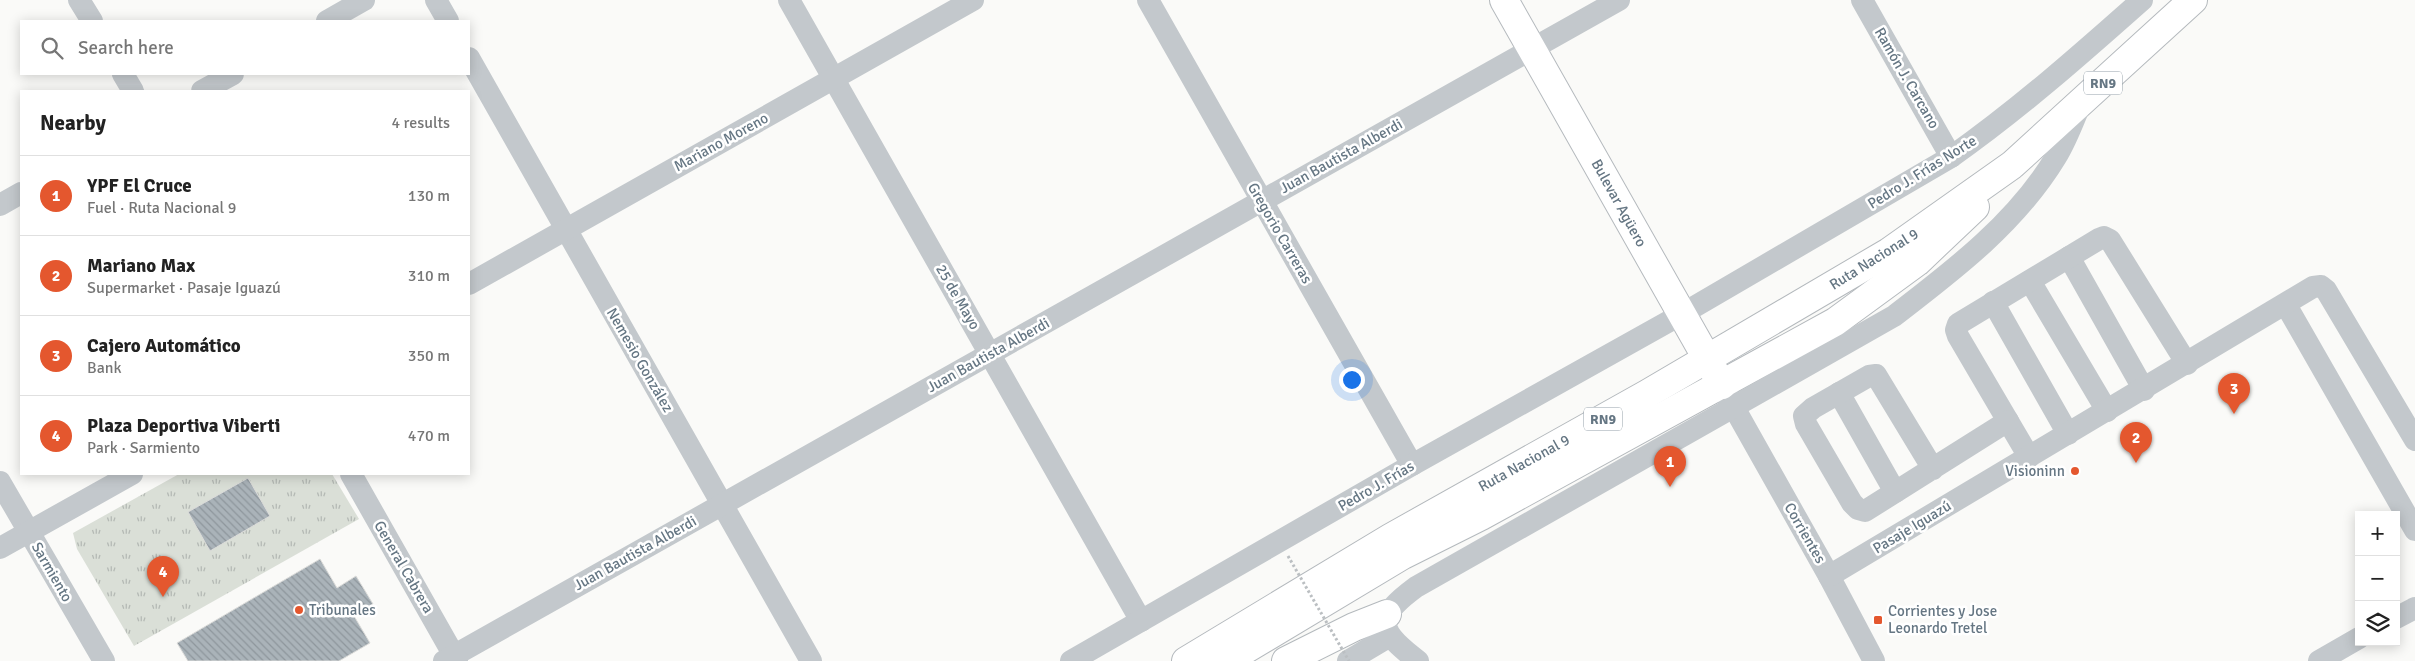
<!DOCTYPE html>
<html lang="en">
<head>
<meta charset="utf-8">
<style>
  body { margin:0; font-family:Signika,sans-serif; background:#f2f2f2; color:#222 }
  .controls { position:absolute; right:15px; bottom:15px; display:grid; overflow:hidden; border-radius:0px; box-shadow:0 2px 12px #0003 }
  .controls button { width:45px; height:45px; display:grid; place-items:center; padding:0; border:0; border-bottom:1px solid #e0e0e0; background:#fff; color:#222; font:25px sans-serif }
  .you { position:absolute; left:1351px; top:379px; width:18px; height:18px; margin:-12px; border:4px solid #fff; border-radius:50%; background:#1a73e8; box-shadow:0 0 0 8px #1a73e833 }
  .badge { display:grid; place-items:center; width:32px; height:32px; border-radius:50%; background:#e4572e; color:#fff; font-size:16px; font-weight:700 }
  .pin { position:absolute; translate:-50% -41px; filter:drop-shadow(0 1px 2px #0008) }
  .pin::after { content:''; position:absolute; top:26px; width:18px; height:15px; background:inherit; clip-path:polygon(0 0,100% 0,50% 100%) }
  .list { margin:0; padding:0; list-style:none }
  h2 { display:flex; justify-content:space-between; align-items:center; height:65px; margin:0; padding:0 20px; font-size:21px }
  h2 small { font-size:16px; font-weight:400; color:#767676 }
  .list li { display:grid; grid-template-columns:32px 1fr auto; gap:15px; align-items:center; box-sizing:border-box; height:80px; padding:0 20px; border-top:1px solid #e0e0e0 }
  .list b { display:block; font-size:19px; white-space:nowrap }
  .list p { margin:0; font-size:16px; white-space:nowrap; color:#767676 }
  .list em { font-size:16px; font-style:normal; color:#767676 }
  .icon { flex:none; width:28px; height:28px; fill:none; stroke:currentColor; stroke-width:2; stroke-linecap:round; stroke-linejoin:round }
  .map { position:relative; flex:none; width:2415px; height:661px; overflow:hidden }
  .search { position:absolute; background:#fff; box-shadow:0 2px 12px #0003; left:20px; top:20px; width:450px; height:55px; display:flex; align-items:center; gap:12px; box-sizing:border-box; padding:0 18px; border-radius:0px; color:#767676; font-size:19px }
  .panel { position:absolute; background:#fff; box-shadow:0 2px 12px #0003; left:20px; top:90px; width:450px; height:385px; border-radius:0px }
  .map>svg:first-child { display:block }
  .park { fill:url(#park-tufts) }
  .building { fill:url(#building-back-hatch); stroke:#dcdcda }
  .lines { fill:none; stroke-linecap:round; stroke-linejoin:round }
  .major-casing { stroke:#b5babe; stroke-width:30 }
  .highway-casing { stroke:#b4b9bd; stroke-width:30 }
  .minor { stroke:#c3c8cc; stroke-width:22 }
  .major { stroke:#fff; stroke-width:28 }
  .highway { stroke:#fff; stroke-width:28 }
  .path-bridge { stroke:#bbbfc2; stroke-width:3; stroke-dasharray:2.5 2.5; stroke-linecap:butt }
  .poi-dot { fill:#e4572e; stroke:#fff; stroke-width:2 }
  .labels { text-anchor:middle; stroke-width:5; stroke-linejoin:round; paint-order:stroke }
  .shield { fill:#fff; stroke:#939fa8; stroke-width:1 }
  .shield-label { font-size:14px; font-weight:bold; fill:#657683 }
  .street-label { font-size:15px; fill:#657683; stroke:#fff }
  .poi-label { font-size:15px; fill:#657683; stroke:#fff; text-anchor:start }
</style>
</head>
<body>
<div class="map">
<svg width="2415" height="661" viewBox="0 0 2415 661">
  <defs>
    <pattern id="park-tufts" width="24" height="20" patternUnits="userSpaceOnUse" patternTransform="scale(1.25)"><rect width="24" height="20" fill="#dadfd7"/><path d="M3 7l-1-3M5 7V3M7 7l1-3M15 17l-1-3M17 17v-4M19 17l1-3" fill="none" stroke="#b4b9b4"/></pattern>
    <pattern id="building-back-hatch" width="6" height="6" patternUnits="userSpaceOnUse" patternTransform="scale(1.25)"><rect width="6" height="6" fill="#aab3b9"/><path d="M-1 5l2 2M0 0l6 6M5-1l2 2" fill="none" stroke="#8e969c"/></pattern>
  </defs>
  <rect width="100%" height="100%" fill="#fafaf8"/>
  <polygon class="park" points="179,474 332,474 359,519 134,646 77,549 73,533"/>
  <g class="building">
    <polygon points="248,478 270,516 210,551 188,512"/>
    <polygon points="320,559 337,588 356,576 373,604 354,616 370,643 339,661 188,661 177,643"/>
  </g>
  <g class="lines">
    <defs>
      <polyline id="major" points="1504,0 1722,385"/>
      <g id="highway">
        <polyline points="1186,661 1390,538 1647,394 1889,252 2012,165 2193,0"/>
        <polyline points="1226,661 1403,555 1481,516 1835,322 1917,262 1975,207"/>
        <polyline points="1286,661 1354,627 1387,614"/>
      </g>
    </defs>
    <use href="#major" class="major-casing"/>
    <use href="#highway" class="highway-casing"/>
    <g class="minor">
      <polyline points="79,0 92,21"/>
      <polyline points="436,0 448,21"/>
      <polyline points="789,0 1141,621"/>
      <polyline points="1148,0 1412,465"/>
      <polyline points="1862,0 1951,157"/>
      <polyline points="327,21 364,0"/>
      <polyline points="469,58 811,661"/>
      <polyline points="123,74 133,91"/>
      <polyline points="202,91 233,74"/>
      <polyline points="0,205 21,193"/>
      <polyline points="2069,257 2144,390"/>
      <polyline points="2030,281 2107,411"/>
      <polyline points="469,284 973,0"/>
      <polyline points="1993,302 2068,434"/>
      <polyline points="2286,305 2415,530"/>
      <polyline points="1839,393 1895,492"/>
      <polyline points="1727,395 1829,576 1874,661"/>
      <polyline points="2029,457 1958,336 1956,330 1958,324 2099,239 2104,237 2110,240 2187,364"/>
      <polyline points="1933,469 1876,375 1869,376 1813,408 1804,416 1806,424 1852,503 1858,509 1865,511 2008,421"/>
      <polyline points="351,474 457,661"/>
      <polyline points="0,482 104,661"/>
      <polyline points="0,548 132,474"/>
      <polyline points="1829,576 2313,287 2321,286 2326,290 2415,440"/>
      <polyline points="2396,618 2415,608"/>
      <polyline points="444,661 1619,0"/>
      <path d="M 1071,661 L 1412,465 L 1682,314 L 1951,157 C 2019,109 2080,55 2142,0"/>
      <polyline points="1348,661 1390,636"/>
      <path d="M 1418,661 C 1377,630 1374,618 1416,587 L 1894,316 C 1954,270 2016,223 2056,157 C 2066,141 2073,122 2080,105"/>
      <polyline points="2319,661 2359,638"/>
    </g>
    <use href="#major" class="major"/>
    <use href="#highway" class="highway"/>
    <polyline class="path-bridge" points="1288,556 1349,661"/>
  </g>
  <g class="poi-dot">
    <circle cx="2075" cy="471" r="5"/>
    <circle cx="299" cy="610" r="5"/>
    <rect x="1873" y="615" width="10" height="10" rx="2.5"/>
  </g>
  <g class="labels">
    <g class="shield">
      <rect x="2084" y="71.5" width="38" height="23" rx="4"/>
      <rect x="1584" y="407.5" width="38" height="23" rx="4"/>
    </g>
    <g class="shield-label">
      <text x="2103" y="88">RN9</text>
      <text x="1603" y="424">RN9</text>
    </g>
    <g class="street-label">
      <text transform="translate(1907 78) rotate(60)" y="5">Ramón J. Carcano</text>
      <text transform="translate(721 142) rotate(-29)" y="5">Mariano Moreno</text>
      <text transform="translate(1341 156) rotate(-29)" y="5">Juan Bautista Alberdi</text>
      <text transform="translate(1922 172) rotate(-32)" y="5">Pedro J. Frías Norte</text>
      <text transform="translate(1619 203) rotate(61)" y="5">Bulevar Agüero</text>
      <text transform="translate(1280 233) rotate(60)" y="5">Gregorio Carreras</text>
      <text transform="translate(1874 259) rotate(-32)" y="5">Ruta Nacional 9</text>
      <text transform="translate(958 297) rotate(60)" y="5">25 de Mayo</text>
      <text transform="translate(988 355) rotate(-29)" y="5">Juan Bautista Alberdi</text>
      <text transform="translate(640 360) rotate(60)" y="5">Nemesio González</text>
      <text transform="translate(1524 463) rotate(-29)" y="5">Ruta Nacional 9</text>
      <text transform="translate(1376 486) rotate(-30)" y="5">Pedro J. Frías</text>
      <text transform="translate(1912 527) rotate(-31)" y="5">Pasaje Iguazú</text>
      <text transform="translate(1805 533) rotate(60)" y="5">Corrientes</text>
      <text transform="translate(635 553) rotate(-29)" y="5">Juan Bautista Alberdi</text>
      <text transform="translate(404 567) rotate(60)" y="5">General Cabrera</text>
      <text transform="translate(52 572) rotate(60)" y="5">Sarmiento</text>
    </g>
    <g class="poi-label">
      <text x="2065" y="476" text-anchor="end">Visioninn</text>
      <text x="309" y="615">Tribunales</text>
      <text x="1888" y="616">Corrientes y Jose<tspan x="1888" dy="17">Leonardo Tretel</tspan></text>
    </g>
  </g>
</svg>
<div class="controls">
<button>+</button>
<button>−</button>
<button><svg class="icon" aria-label="layers" viewBox="0 0 24 24"><path d="M12 4l9 5-9 5-9-5zM3 14l9 5 9-5"/></svg></button>
</div>
<div class="you"></div>
<div class="pin badge" style="left:1670px;top:487px">1</div>
<div class="pin badge" style="left:2136px;top:463px">2</div>
<div class="pin badge" style="left:2234px;top:414px">3</div>
<div class="pin badge" style="left:163px;top:597px">4</div>
<div class="search"><svg class="icon" aria-label="search" viewBox="0 0 24 24"><circle cx="10" cy="10" r="6"/><path d="M15 15l6 6"/></svg>Search here</div>
<section class="panel">
<h2>Nearby<small>4 results</small></h2>
<ul class="list">
<li><span class="badge">1</span><div><b>YPF El Cruce</b><p>Fuel · Ruta Nacional 9</p></div><em>130 m</em></li>
<li><span class="badge">2</span><div><b>Mariano Max</b><p>Supermarket · Pasaje Iguazú</p></div><em>310 m</em></li>
<li><span class="badge">3</span><div><b>Cajero Automático</b><p>Bank</p></div><em>350 m</em></li>
<li><span class="badge">4</span><div><b>Plaza Deportiva Viberti</b><p>Park · Sarmiento</p></div><em>470 m</em></li>
</ul>
</section>
</div>
</body>
</html>
